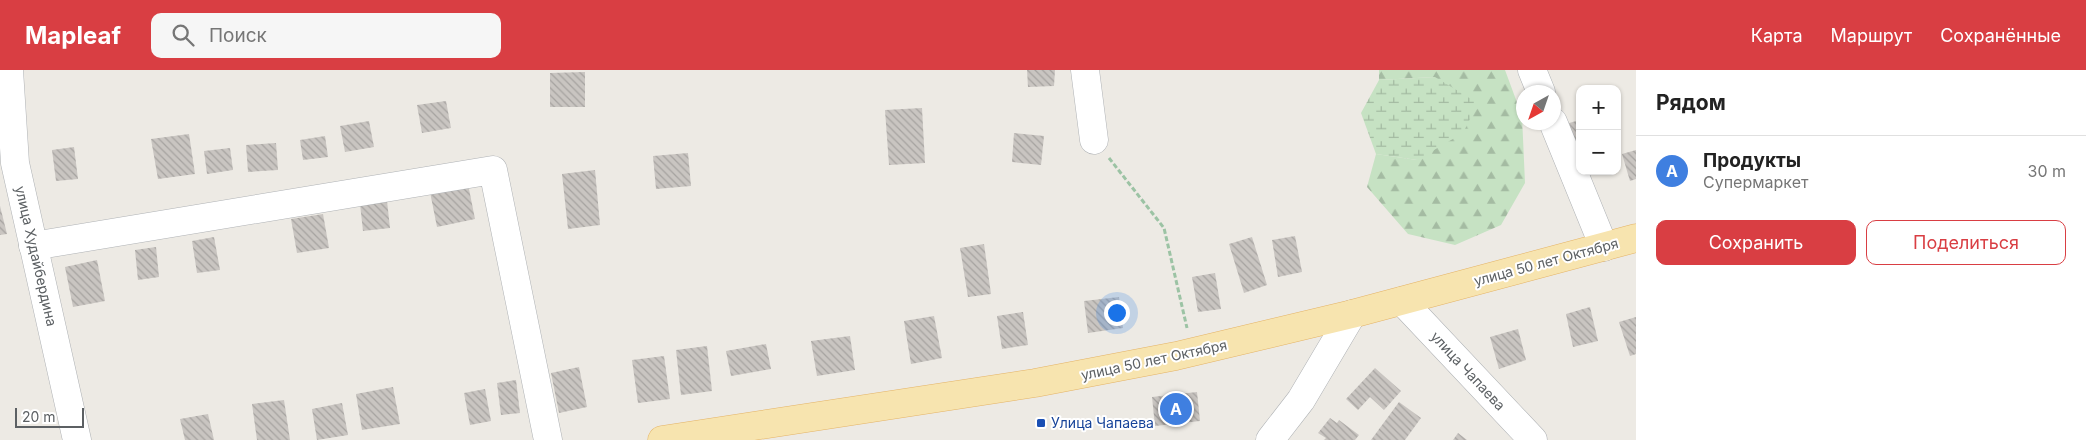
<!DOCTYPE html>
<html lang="ru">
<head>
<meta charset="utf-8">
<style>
  body { margin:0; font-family:Inter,sans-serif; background:#f6f6f6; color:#222 }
  .controls { position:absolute; right:15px; top:15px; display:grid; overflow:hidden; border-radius:10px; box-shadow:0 1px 4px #0004 }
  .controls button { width:45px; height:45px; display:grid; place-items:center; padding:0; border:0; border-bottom:1px solid #e0e0e0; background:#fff; color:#222; font:25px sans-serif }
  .compass { position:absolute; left:1516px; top:15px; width:45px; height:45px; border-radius:50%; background:#fff; box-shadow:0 1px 4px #0004; rotate:220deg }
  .scale { position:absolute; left:15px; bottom:12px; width:69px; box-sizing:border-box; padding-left:5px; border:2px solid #5c6063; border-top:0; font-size:14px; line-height:18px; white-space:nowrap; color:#5c6063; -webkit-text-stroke:4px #fff; paint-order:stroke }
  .you { position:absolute; left:1116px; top:242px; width:18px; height:18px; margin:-12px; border:4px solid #fff; border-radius:50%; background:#1a73e8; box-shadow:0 0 0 8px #1a73e833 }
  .badge { display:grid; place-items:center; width:32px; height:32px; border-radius:50%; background:#d93e43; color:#fff; font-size:16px; font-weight:700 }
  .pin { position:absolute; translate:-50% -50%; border:2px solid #fff; box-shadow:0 1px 5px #0006 }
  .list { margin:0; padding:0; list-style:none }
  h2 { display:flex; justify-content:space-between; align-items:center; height:65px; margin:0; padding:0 20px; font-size:21px }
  h2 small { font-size:16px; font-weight:400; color:#767676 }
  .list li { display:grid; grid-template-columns:32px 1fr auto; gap:15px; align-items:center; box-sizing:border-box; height:70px; padding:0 20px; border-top:1px solid #e0e0e0 }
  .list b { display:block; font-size:19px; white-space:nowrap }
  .list p { margin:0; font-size:16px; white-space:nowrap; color:#767676 }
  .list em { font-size:16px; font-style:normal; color:#767676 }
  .actions { display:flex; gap:10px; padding:15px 20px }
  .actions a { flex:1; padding:11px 0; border:1px solid #d93e43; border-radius:10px; text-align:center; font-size:18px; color:#d93e43 }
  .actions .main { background:#d93e43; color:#fff }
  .icon { flex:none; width:28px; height:28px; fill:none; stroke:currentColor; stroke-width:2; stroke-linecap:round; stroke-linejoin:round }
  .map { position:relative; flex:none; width:1636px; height:370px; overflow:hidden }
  header { display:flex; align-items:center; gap:30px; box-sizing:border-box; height:70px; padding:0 25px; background:#d93e43; color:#fff }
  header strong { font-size:24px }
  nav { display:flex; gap:28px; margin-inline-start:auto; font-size:18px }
  .search { width:350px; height:45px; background:#f6f6f6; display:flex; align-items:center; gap:12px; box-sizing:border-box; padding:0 18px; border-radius:10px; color:#767676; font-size:19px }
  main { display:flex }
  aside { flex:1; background:#fff }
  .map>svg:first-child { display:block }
  .forest { fill:url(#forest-firs) }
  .wetland { fill:url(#wetland-marsh) }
  .building { fill:url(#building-back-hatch) }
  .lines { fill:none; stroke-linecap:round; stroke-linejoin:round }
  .minor-casing { stroke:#afb2b5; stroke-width:29 }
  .major-casing { stroke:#e4b366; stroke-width:29 }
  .path { stroke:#9cc3a4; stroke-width:3; stroke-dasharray:5 2.5; stroke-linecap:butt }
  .minor { stroke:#fff; stroke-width:28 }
  .major { stroke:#f7e4af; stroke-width:28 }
  .transit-dot { fill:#1a4fb4; stroke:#fff; stroke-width:2 }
  .labels { text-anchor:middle; stroke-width:4; stroke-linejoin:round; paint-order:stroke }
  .street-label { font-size:14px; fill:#5c6063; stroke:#fff }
  .transit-label { font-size:14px; fill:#164399; stroke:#fff; text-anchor:start }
</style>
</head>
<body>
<header>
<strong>Mapleaf</strong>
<div class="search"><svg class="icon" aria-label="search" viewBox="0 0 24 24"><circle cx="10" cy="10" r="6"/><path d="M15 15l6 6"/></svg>Поиск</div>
<nav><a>Карта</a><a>Маршрут</a><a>Сохранённые</a></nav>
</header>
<main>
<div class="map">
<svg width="1636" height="370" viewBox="0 0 1636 370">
  <defs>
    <pattern id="forest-firs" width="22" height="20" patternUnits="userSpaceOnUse" patternTransform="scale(1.25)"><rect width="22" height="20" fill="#c6e2c3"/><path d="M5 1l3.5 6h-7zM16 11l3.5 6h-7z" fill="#a4bba2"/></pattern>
    <pattern id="wetland-marsh" width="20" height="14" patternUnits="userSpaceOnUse" patternTransform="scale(1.25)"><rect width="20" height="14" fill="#c6e2c3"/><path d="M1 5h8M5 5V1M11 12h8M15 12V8" fill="none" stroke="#a4bba2"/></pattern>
    <pattern id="building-back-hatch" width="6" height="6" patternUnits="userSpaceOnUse" patternTransform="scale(1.25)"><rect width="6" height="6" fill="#c9c5c1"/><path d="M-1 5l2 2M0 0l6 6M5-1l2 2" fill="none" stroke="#a6a3a0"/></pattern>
  </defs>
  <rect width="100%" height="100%" fill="#edeae4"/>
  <polygon class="forest" points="1379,0 1505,0 1522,46 1525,113 1501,155 1455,175 1408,164 1367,117 1376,84 1417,90 1435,7 1379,10"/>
  <polygon class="wetland" points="1435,7 1478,33 1463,63 1417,90 1376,84 1361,43 1379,10"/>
  <g class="building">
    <polygon points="1027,0 1055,0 1054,16 1028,17"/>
    <polygon points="585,2 585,37 550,37 550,3"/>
    <polygon points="446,31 451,58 422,63 417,35"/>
    <polygon points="922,38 925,93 889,95 885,40"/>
    <polygon points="1580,50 1580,91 1579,91 1569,53"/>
    <polygon points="369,51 374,77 345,82 340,56"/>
    <polygon points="1014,63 1044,66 1041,95 1012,92"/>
    <polygon points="189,64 195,104 158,109 151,69"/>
    <polygon points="325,66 328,87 303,90 300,70"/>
    <polygon points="276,73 278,100 248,102 246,75"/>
    <polygon points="74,77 78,109 56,111 52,80"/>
    <polygon points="230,78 233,100 207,104 204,81"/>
    <polygon points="1636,80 1636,109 1630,111 1622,84"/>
    <polygon points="688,83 691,116 656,119 653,86"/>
    <polygon points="595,100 600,155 568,159 562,104"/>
    <polygon points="468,114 475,149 437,157 430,122"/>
    <polygon points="387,131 390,158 363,161 360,134"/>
    <polygon points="0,136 7,164 0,165"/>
    <polygon points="323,144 329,178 297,183 291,149"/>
    <polygon points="1295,166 1302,202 1278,207 1272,170"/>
    <polygon points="214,167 220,200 197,203 192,171"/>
    <polygon points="1252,167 1267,215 1244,223 1229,174"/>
    <polygon points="984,174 991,224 968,227 960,178"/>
    <polygon points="156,177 159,207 138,210 135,180"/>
    <polygon points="97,190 105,231 73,237 65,197"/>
    <polygon points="1215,203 1221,239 1198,242 1192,207"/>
    <polygon points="1119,227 1123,258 1088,263 1084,231"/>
    <polygon points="1590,237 1598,271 1573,277 1566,244"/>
    <polygon points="1023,242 1028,275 1002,279 997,246"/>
    <polygon points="934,246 942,288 911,294 904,251"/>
    <polygon points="1636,247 1636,284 1630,286 1619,252"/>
    <polygon points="1518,259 1526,290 1499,299 1490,267"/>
    <polygon points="850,266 855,300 817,306 811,271"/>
    <polygon points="766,274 771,299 731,306 726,281"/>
    <polygon points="707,276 712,321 681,325 676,280"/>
    <polygon points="664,286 670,329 638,333 632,290"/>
    <polygon points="579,297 587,337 559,343 551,303"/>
    <polygon points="1375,298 1401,321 1384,340 1370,327 1358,340 1346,329"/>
    <polygon points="516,310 520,343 501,345 497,313"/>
    <polygon points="393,317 400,354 362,360 356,324"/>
    <polygon points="485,319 491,351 470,355 464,323"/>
    <polygon points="1197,322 1200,351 1155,356 1152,327"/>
    <polygon points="284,330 290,370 257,370 252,334"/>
    <polygon points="1399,332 1421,348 1405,370 1371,370"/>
    <polygon points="342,333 348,365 317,370 312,339"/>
    <polygon points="208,344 214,370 185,370 180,349"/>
    <polygon points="1330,348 1337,353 1339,350 1359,365 1355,370 1324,370 1326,368 1318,363"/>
    <polygon points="1458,363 1467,370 1453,370"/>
  </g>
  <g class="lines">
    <defs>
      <g id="minor">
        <polyline points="9,0 15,93 77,370"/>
        <polyline points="1085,0 1094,70"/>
        <polyline points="1532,0 1541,22"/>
        <polyline points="1553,52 1604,177"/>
        <polyline points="33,176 493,100 548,370"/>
        <polyline points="1402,231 1533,370"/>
        <polyline points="1270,370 1301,330 1352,244"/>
      </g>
      <polyline id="major" points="662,370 1035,313 1176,286 1352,244 1636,168"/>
    </defs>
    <use href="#minor" class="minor-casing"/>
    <use href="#major" class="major-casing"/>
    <polyline class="path" points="1109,88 1164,158 1187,258"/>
    <use href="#minor" class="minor"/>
    <use href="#major" class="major"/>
  </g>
  <rect class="transit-dot" x="1036" y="348" width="10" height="10" rx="2.5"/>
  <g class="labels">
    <g class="street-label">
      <text transform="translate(36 186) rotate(77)" y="5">улица Худайбердина</text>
      <text transform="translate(1546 192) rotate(-15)" y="5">улица 50 лет Октября</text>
      <text transform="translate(1154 290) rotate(-12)" y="5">улица 50 лет Октября</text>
      <text transform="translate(1468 301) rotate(47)" y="5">улица Чапаева</text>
    </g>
    <g class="transit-label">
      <text x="1051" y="358">Улица Чапаева</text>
    </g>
  </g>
</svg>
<div class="controls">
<button>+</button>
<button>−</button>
</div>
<svg class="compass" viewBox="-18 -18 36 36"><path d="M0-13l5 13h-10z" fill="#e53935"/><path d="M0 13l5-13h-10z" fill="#767676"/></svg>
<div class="scale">20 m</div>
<div class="you"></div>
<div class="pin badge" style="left:1176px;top:339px;background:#3f7fe0">A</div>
</div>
<aside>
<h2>Рядом<small></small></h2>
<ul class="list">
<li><span class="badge" style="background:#3f7fe0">A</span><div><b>Продукты</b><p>Супермаркет</p></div><em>30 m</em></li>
</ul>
<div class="actions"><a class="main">Сохранить</a><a>Поделиться</a></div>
</aside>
</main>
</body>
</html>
